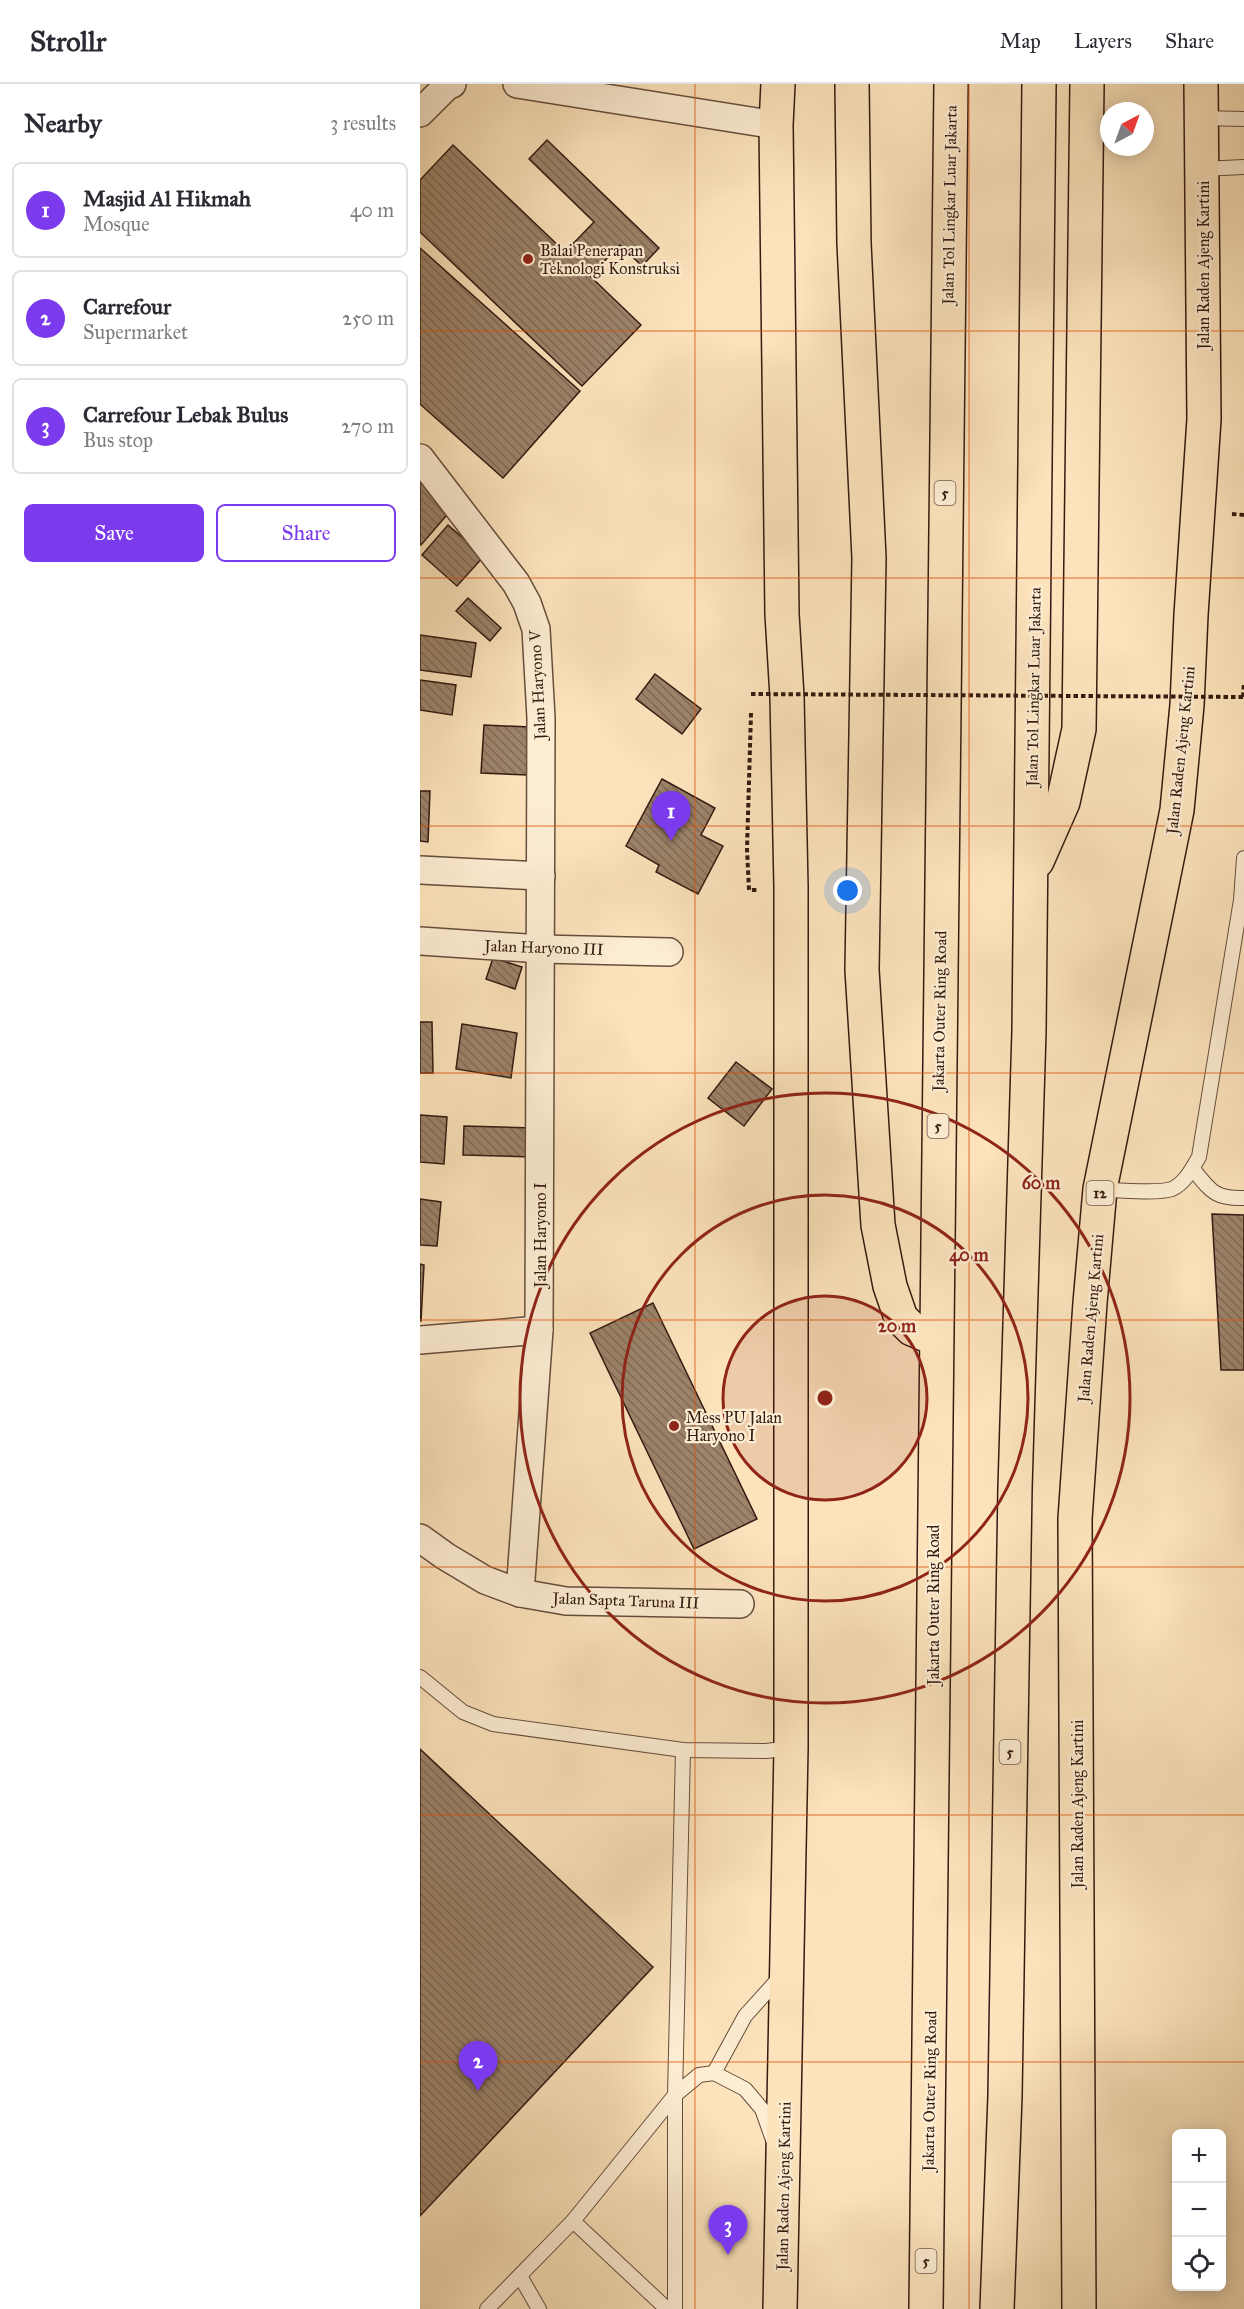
<!DOCTYPE html>
<html lang="en">
<head>
<meta charset="utf-8">
<style>
  body { margin:0; font-family:"IM FELL Great Primer",serif; background:#f7f7f7; color:#2b2b33 }
  .controls { position:absolute; right:18px; bottom:18px; display:grid; overflow:hidden; border-radius:9px; box-shadow:0 3px 15px #0003 }
  .controls button { width:54px; height:54px; display:grid; place-items:center; padding:0; border:0; border-bottom:2px solid #e1e1e2; background:#fff; color:#2b2b33; font:30px sans-serif }
  .compass { position:absolute; left:680px; top:18px; width:54px; height:54px; border-radius:50%; background:#fff; box-shadow:0 3px 15px #0003; rotate:41deg }
  .you { position:absolute; left:428px; top:807px; width:21px; height:21px; margin:-15px; border:4px solid #fff; border-radius:50%; background:#1a73e8; box-shadow:0 0 0 9px #1a73e833 }
  .badge { display:grid; place-items:center; width:39px; height:39px; border-radius:50%; background:#7c3aed; color:#fff; font-size:20px; font-weight:700 }
  .pin { position:absolute; translate:-50% -50px; filter:drop-shadow(0 2px 3px #0008) }
  .pin::after { content:''; position:absolute; top:32px; width:21px; height:18px; background:inherit; clip-path:polygon(0 0,100% 0,50% 100%) }
  .list { margin:0; padding:0; list-style:none }
  h2 { display:flex; justify-content:space-between; align-items:center; height:78px; margin:0; padding:0 24px; font-size:26px }
  h2 small { font-size:20px; font-weight:400; color:#7c7c81 }
  .list li { display:grid; grid-template-columns:39px 1fr auto; gap:18px; align-items:center; box-sizing:border-box; height:96px; margin:0 12px 12px; padding:0 12px; border:2px solid #e1e1e2; border-radius:9px }
  .list b { display:block; font-size:22px; white-space:nowrap }
  .list p { margin:0; font-size:20px; white-space:nowrap; color:#7c7c81 }
  .list em { font-size:20px; font-style:normal; color:#7c7c81 }
  .actions { display:flex; gap:12px; padding:18px 24px }
  .actions a { flex:1; padding:14px 0; border:2px solid #7c3aed; border-radius:9px; text-align:center; font-size:21px; color:#7c3aed }
  .actions .main { background:#7c3aed; color:#fff }
  .icon { flex:none; width:33px; height:33px; fill:none; stroke:currentColor; stroke-width:2; stroke-linecap:round; stroke-linejoin:round }
  .map { position:relative; flex:none; width:824px; height:2225px; overflow:hidden }
  header { display:flex; align-items:center; gap:36px; box-sizing:border-box; height:84px; padding:0 30px; background:#fff; border-bottom:2px solid #e1e1e2 }
  header strong { font-size:28px }
  nav { display:flex; gap:33px; margin-inline-start:auto; font-size:21px }
  main { display:flex }
  aside { flex:1; background:#fff }
  .map>svg:first-child { display:block }
  .building { fill:url(#building-back-hatch); stroke:#341b11; stroke-width:1.5 }
  .lines { fill:none; stroke-linecap:round; stroke-linejoin:round }
  .lane-casing { stroke:#664d3c; stroke-width:16 }
  .street-casing { stroke:#664d3c; stroke-width:30 }
  .highway-casing { stroke:#341b11; stroke-width:36 }
  .path { stroke:#341b11; stroke-width:4; stroke-dasharray:4.5 3; stroke-linecap:butt }
  .lane { stroke:#fdedd3; stroke-width:14 }
  .street { stroke:#fdedd3; stroke-width:27 }
  .highway { stroke:#fce3bc; stroke-width:33 }
  .path-bridge { stroke:#341b11; stroke-width:4; stroke-dasharray:4.5 3; stroke-linecap:butt }
  .grid { fill:none; stroke:#df560c; stroke-width:1.5; stroke-opacity:0.55 }
  .ring { fill:none; stroke:#8f2418; stroke-width:3 }
  .poi-dot { fill:#8f2418; stroke:#fdedd3; stroke-width:2 }
  .labels { text-anchor:middle; stroke-width:4.5; stroke-linejoin:round; paint-order:stroke }
  .shield { fill:#fdedd3; stroke:#705a4b; stroke-width:1.5 }
  .shield-label { font-size:15px; font-weight:bold; fill:#341b11 }
  .street-label { font-size:16px; fill:#341b11; stroke:#fdedd3 }
  .poi-label { font-size:16px; fill:#341b11; stroke:#fdedd3; text-anchor:start }
  .centre { fill:#8f2418; stroke:#fdedd3; stroke-width:3 }
  .ring-label { font-size:18px; text-anchor:middle; font-weight:bold; fill:#8f2418; stroke:#fdedd3; stroke-width:4.5; stroke-linejoin:round; paint-order:stroke }
</style>
</head>
<body>
<header>
<strong>Strollr</strong>
<nav><a>Map</a><a>Layers</a><a>Share</a></nav>
</header>
<main>
<aside>
<h2>Nearby<small>3 results</small></h2>
<ul class="list">
<li><span class="badge">1</span><div><b>Masjid Al Hikmah</b><p>Mosque</p></div><em>40 m</em></li>
<li><span class="badge">2</span><div><b>Carrefour</b><p>Supermarket</p></div><em>250 m</em></li>
<li><span class="badge">3</span><div><b>Carrefour Lebak Bulus</b><p>Bus stop</p></div><em>270 m</em></li>
</ul>
<div class="actions"><a class="main">Save</a><a>Share</a></div>
</aside>
<div class="map">
<svg width="824" height="2225" viewBox="0 0 824 2225">
  <defs>
    <pattern id="building-back-hatch" width="6" height="6" patternUnits="userSpaceOnUse" patternTransform="scale(1.5)"><rect width="6" height="6" fill="#9c836a"/><path d="M-1 5l2 2M0 0l6 6M5-1l2 2" fill="none" stroke="#806a56"/></pattern>
  </defs>
  <rect width="100%" height="100%" fill="#fce3bc"/>
  <filter id="stains"><feTurbulence type="fractalNoise" baseFrequency=".00333" numOctaves="4"/><feColorMatrix values="0 0 0 0 .2 0 0 0 0 .09 0 0 0 0 .02 0 0 0 .5 -.17"/></filter>
  <radialGradient id="worn" r=".72"><stop offset=".6" stop-color="#630" stop-opacity="0"/><stop offset="1" stop-color="#630" stop-opacity=".3"/></radialGradient>
  <g class="building">
    <polygon points="127,56 239,164 222,182 200,161 170,192 221,241 162,302 0,148 0,96 33,61 145,168 174,138 109,75"/>
    <polygon points="0,164 160,307 83,394 0,320"/>
    <polygon points="0,397 32,425 1,461 0,460"/>
    <polygon points="28,441 64,472 37,502 2,471"/>
    <polygon points="48,514 81,544 70,557 36,527"/>
    <polygon points="0,551 56,559 51,593 0,586"/>
    <polygon points="235,590 281,625 262,650 216,615"/>
    <polygon points="0,596 36,601 32,631 0,626"/>
    <polygon points="64,641 110,643 108,691 61,689"/>
    <polygon points="242,695 295,724 281,751 303,762 278,810 236,788 239,781 206,762"/>
    <polygon points="0,707 10,707 8,758 0,757"/>
    <polygon points="73,874 102,883 95,905 66,895"/>
    <polygon points="0,938 12,938 13,989 0,989"/>
    <polygon points="42,940 97,949 91,994 36,985"/>
    <polygon points="316,978 352,1005 324,1042 288,1014"/>
    <polygon points="0,1031 27,1033 24,1080 0,1078"/>
    <polygon points="44,1042 114,1044 113,1073 43,1071"/>
    <polygon points="0,1115 21,1118 17,1162 0,1161"/>
    <polygon points="792,1130 824,1131 824,1286 801,1286"/>
    <polygon points="0,1180 4,1181 1,1237 0,1237"/>
    <polygon points="233,1219 337,1435 274,1465 170,1249"/>
    <polygon points="0,1665 233,1883 0,2132"/>
  </g>
  <g class="lines">
    <defs>
      <g id="lane">
        <polyline points="781,34 824,35"/>
        <polyline points="782,85 824,83"/>
        <path d="M 773,1085 C 790,1106 794,1115 824,1114"/>
        <path d="M 680,1105 C 697,1106 737,1110 752,1105 C 765,1099 772,1085 779,1073 L 821,816 L 824,774"/>
        <polyline points="0,1593 43,1628 73,1640 263,1666 346,1667 371,1664"/>
        <polyline points="294,1989 325,1932 361,1892"/>
        <polyline points="153,2137 247,2225"/>
        <polyline points="100,2192 119,2225"/>
        <polyline points="67,2225 153,2137 255,2011 279,1991 294,1989 325,2005 342,2025 353,2056"/>
        <polyline points="255,2225 255,2011 263,1666"/>
      </g>
      <g id="street">
        <polyline points="97,0 356,41"/>
        <polyline points="0,29 27,2 32,0"/>
        <polyline points="0,374 96,499 107,519 116,545 121,634 119,1246 100,1509"/>
        <polyline points="0,786 121,792"/>
        <polyline points="0,857 121,865 249,868"/>
        <polyline points="0,1256 119,1246"/>
        <polyline points="0,1454 25,1472 65,1496 100,1509 146,1517 320,1520"/>
      </g>
      <g id="highway">
        <polyline points="358,0 356,41 362,530 367,613 371,803 371,1664 360,2225"/>
        <polyline points="432,0 434,159 449,474 442,886 458,1141 470,1202 481,1234 492,1245 516,1255"/>
        <polyline points="617,777 643,718 659,645 667,0"/>
        <polyline points="506,2225 531,0"/>
        <polyline points="577,2225 585,2012 595,1404 609,947 619,0"/>
        <polyline points="659,2225 655,1435 670,1219 680,1105 757,726 767,621 771,531 784,335 781,0"/>
      </g>
    </defs>
    <use href="#lane" class="lane-casing"/>
    <use href="#street" class="street-casing"/>
    <use href="#highway" class="highway-casing"/>
    <g class="path">
      <polyline points="812,430 824,431"/>
      <polyline points="823,613 824,599"/>
      <polyline points="331,629 327,765 329,806 339,806"/>
    </g>
    <use href="#lane" class="lane"/>
    <use href="#street" class="street"/>
    <use href="#highway" class="highway"/>
    <polyline class="path-bridge" points="331,610 823,613"/>
  </g>
  <path class="grid" d="M 275,0 L 275,2225M 549,0 L 549,2225M 0,247 L 824,247M 0,494 L 824,494M 0,742 L 824,742M 0,989 L 824,989M 0,1236 L 824,1236M 0,1483 L 824,1483M 0,1731 L 824,1731M 0,1978 L 824,1978"/>
  <circle cx="405" cy="1314" r="102" fill="#8f2418" fill-opacity=".12"/>
  <g class="ring">
    <circle cx="405" cy="1314" r="102"/>
    <circle cx="405" cy="1314" r="203"/>
    <circle cx="405" cy="1314" r="305"/>
  </g>
  <g class="poi-dot">
    <circle cx="108" cy="175" r="6"/>
    <circle cx="254" cy="1342" r="6"/>
  </g>
  <g class="labels">
    <g class="shield">
      <rect x="514.5" y="397" width="21" height="24" rx="4.5"/>
      <rect x="507.5" y="1030" width="21" height="24" rx="4.5"/>
      <rect x="666.5" y="1097" width="27" height="24" rx="4.5"/>
      <rect x="579.5" y="1656" width="21" height="24" rx="4.5"/>
      <rect x="495.5" y="2165" width="21" height="24" rx="4.5"/>
    </g>
    <g class="shield-label">
      <text x="525" y="414">5</text>
      <text x="518" y="1047">5</text>
      <text x="680" y="1114">12</text>
      <text x="590" y="1673">5</text>
      <text x="506" y="2182">5</text>
    </g>
    <g class="street-label">
      <text transform="translate(529 121) rotate(-89)" y="6">Jalan Tol Lingkar Luar Jakarta</text>
      <text transform="translate(783 181) rotate(-90)" y="6">Jalan Raden Ajeng Kartini</text>
      <text transform="translate(117 601) rotate(-93)" y="6">Jalan Haryono V</text>
      <text transform="translate(613 603) rotate(-89)" y="6">Jalan Tol Lingkar Luar Jakarta</text>
      <text transform="translate(760 666) rotate(-84)" y="6">Jalan Raden Ajeng Kartini</text>
      <text transform="translate(124 863) rotate(2)" y="6">Jalan Haryono III</text>
      <text transform="translate(519 927) rotate(-89)" y="6">Jakarta Outer Ring Road</text>
      <text transform="translate(120 1151) rotate(-90)" y="6">Jalan Haryono I</text>
      <text transform="translate(670 1234) rotate(-85)" y="6">Jalan Raden Ajeng Kartini</text>
      <text transform="translate(206 1516) rotate(2)" y="6">Jalan Sapta Taruna III</text>
      <text transform="translate(513 1521) rotate(-90)" y="6">Jakarta Outer Ring Road</text>
      <text transform="translate(657 1720) rotate(-90)" y="6">Jalan Raden Ajeng Kartini</text>
      <text transform="translate(509 2007) rotate(-89)" y="6">Jakarta Outer Ring Road</text>
      <text transform="translate(363 2102) rotate(-89)" y="6">Jalan Raden Ajeng Kartini</text>
    </g>
    <g class="poi-label">
      <text x="120" y="172">Balai Penerapan<tspan x="120" dy="18">Teknologi Konstruksi</tspan></text>
      <text x="266" y="1339">Mess PU Jalan<tspan x="266" dy="18">Haryono I</tspan></text>
    </g>
  </g>
  <circle cx="405" cy="1314" r="9" class="centre"/>
  <g class="ring-label">
    <text x="621" y="1105">60 m</text>
    <text x="549" y="1177">40 m</text>
    <text x="477" y="1248">20 m</text>
  </g>
  <rect width="100%" height="100%" filter="url(#stains)"/>
  <rect width="100%" height="100%" fill="url(#worn)"/>
</svg>
<div class="controls">
<button>+</button>
<button>−</button>
<button><svg class="icon" aria-label="locate" viewBox="0 0 24 24"><circle cx="12" cy="12" r="6"/><path d="M12 2v4M12 18v4M2 12h4M18 12h4"/></svg></button>
</div>
<svg class="compass" viewBox="-18 -18 36 36"><path d="M0-13l5 13h-10z" fill="#e53935"/><path d="M0 13l5-13h-10z" fill="#7c7c81"/></svg>
<div class="you"></div>
<div class="pin badge" style="left:251px;top:757px">1</div>
<div class="pin badge" style="left:58px;top:2007px">2</div>
<div class="pin badge" style="left:308px;top:2171px">3</div>
</div>
</main>
</body>
</html>
